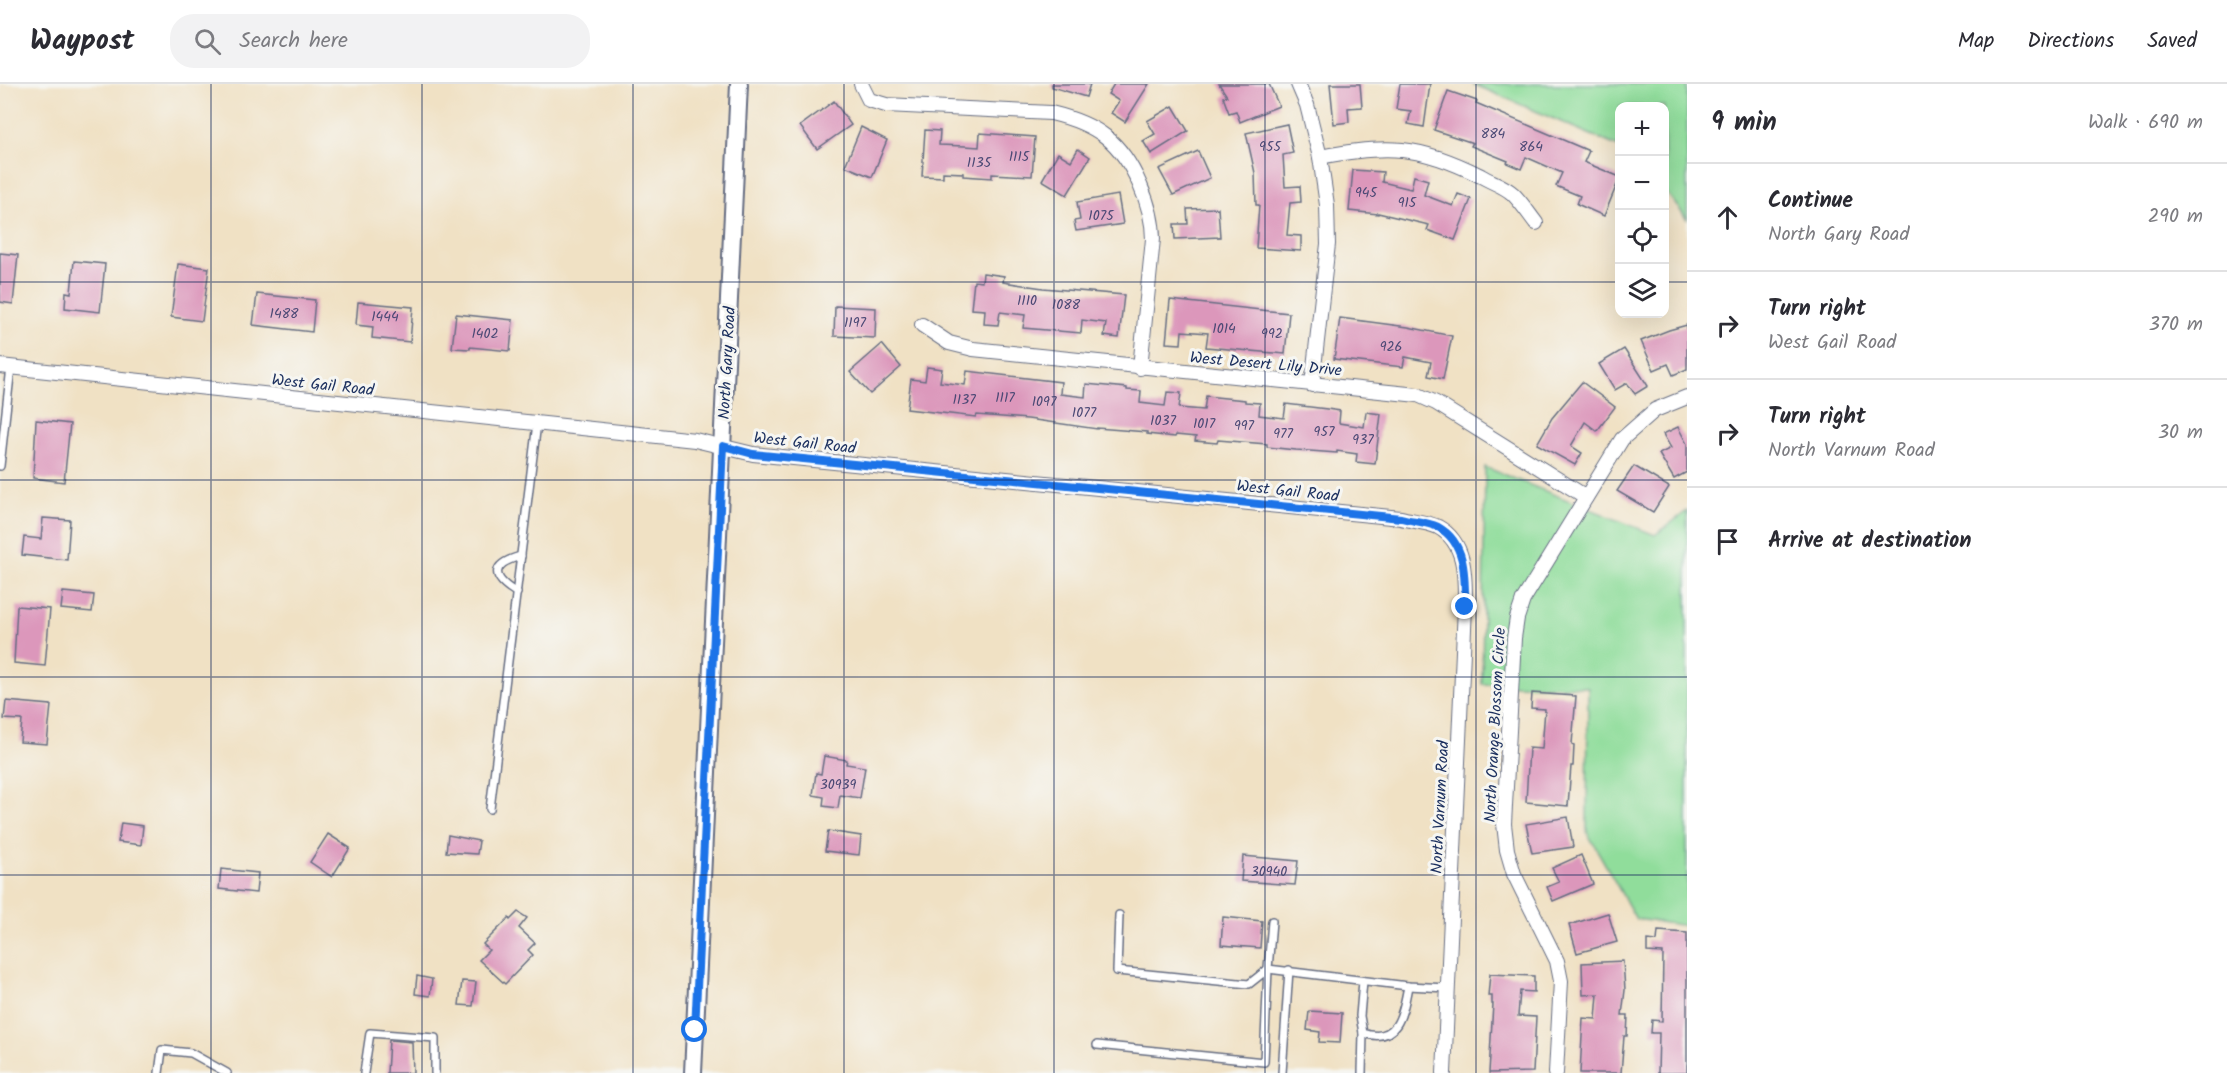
<!DOCTYPE html>
<html lang="en">
<head>
<meta charset="utf-8">
<style>
  body { margin:0; font-family:Kalam,sans-serif; background:#f2f2f3; color:#2b2b33 }
  .controls { position:absolute; right:18px; top:18px; display:grid; overflow:hidden; border-radius:12px; box-shadow:0 6px 24px #0002 }
  .controls button { width:54px; height:54px; display:grid; place-items:center; padding:0; border:0; border-bottom:2px solid #e1e1e2; background:#fff; color:#2b2b33; font:30px sans-serif }
  .stop { position:absolute; width:18px; height:18px; margin:-14px; border:4px solid #1a73e8; border-radius:50%; background:#fff }
  .stop.end { background:#1a73e8; border-color:#fff; box-shadow:0 2px 6px #0008 }
  .list { margin:0; padding:0; list-style:none }
  h2 { display:flex; justify-content:space-between; align-items:center; height:78px; margin:0; padding:0 24px; font-size:26px }
  h2 small { font-size:20px; font-weight:400; color:#7c7c81 }
  .list li { display:grid; grid-template-columns:39px 1fr auto; gap:18px; align-items:center; box-sizing:border-box; height:108px; padding:0 24px; border-top:2px solid #e1e1e2 }
  .list b { display:block; font-size:22px; white-space:nowrap }
  .list p { margin:0; font-size:20px; white-space:nowrap; color:#7c7c81 }
  .list em { font-size:20px; font-style:normal; color:#7c7c81 }
  .icon { flex:none; width:33px; height:33px; fill:none; stroke:currentColor; stroke-width:2; stroke-linecap:round; stroke-linejoin:round }
  .map { position:relative; flex:none; width:1687px; height:989px; overflow:hidden }
  header { display:flex; align-items:center; gap:36px; box-sizing:border-box; height:84px; padding:0 30px; background:#fff; border-bottom:2px solid #e1e1e2 }
  header strong { font-size:28px }
  nav { display:flex; gap:33px; margin-inline-start:auto; font-size:21px }
  .search { width:420px; height:54px; background:#f2f2f3; display:flex; align-items:center; gap:15px; box-sizing:border-box; padding:0 21px; border-radius:24px; color:#7c7c81; font-size:22px }
  main { display:flex }
  aside { flex:1; background:#fff }
  .map>svg:first-child { display:block }
  .grass { fill:#90dd9b; stroke:#56867c; stroke-width:1.5 }
  .building { fill:#dc97bb }
  .lines { fill:none; stroke-linecap:round; stroke-linejoin:round }
  .service-casing { stroke:#666d82; stroke-width:10 }
  .minor-casing { stroke:#666d82; stroke-width:16 }
  .tertiary-casing { stroke:#666d82; stroke-width:20 }
  .service { stroke:#fff; stroke-width:7 }
  .minor { stroke:#fff; stroke-width:14 }
  .tertiary { stroke:#fff; stroke-width:16 }
  .route { stroke:#1a73e8; stroke-width:8 }
  .grid { fill:none; stroke:#1b2f5e; stroke-width:1.5; stroke-opacity:0.55 }
  .labels { text-anchor:middle; stroke-width:6; stroke-linejoin:round; paint-order:stroke }
  .number-label { font-size:14px; fill:#4b4975 }
  .street-label { font-size:16px; fill:#1b2f5e; stroke:#f6f6f2 }
</style>
</head>
<body>
<header>
<strong>Waypost</strong>
<div class="search"><svg class="icon" aria-label="search" viewBox="0 0 24 24"><circle cx="10" cy="10" r="6"/><path d="M15 15l6 6"/></svg>Search here</div>
<nav><a>Map</a><a>Directions</a><a>Saved</a></nav>
</header>
<main>
<div class="map">
<svg width="1687" height="989" viewBox="0 0 1687 989">
  <rect width="100%" height="100%" fill="#f6f6f2"/>
  <filter id="ink" filterUnits="userSpaceOnUse"><feTurbulence type="fractalNoise" baseFrequency=".0167" numOctaves="2"/><feDisplacementMap in="SourceGraphic" scale="12" xChannelSelector="R" yChannelSelector="G"/><feConvolveMatrix kernelMatrix="1 2 1 2 8 2 1 2 1" color-interpolation-filters="sRGB"/></filter>
  <filter id="wash" filterUnits="userSpaceOnUse"><feTurbulence type="fractalNoise" baseFrequency=".008" numOctaves="4" result="noise"/><feDisplacementMap in="SourceGraphic" scale="24" xChannelSelector="R" yChannelSelector="G"/><feGaussianBlur stdDeviation="1.35" result="paint"/><feColorMatrix in="noise" values="0 0 0 0 0 0 0 0 0 0 0 0 0 0 0 0 0 1.4 0 .05"/><feComposite in="paint" operator="in"/></filter>
  <g filter="url(#wash)">
    <rect width="100%" height="100%" fill="#f0e1c4"/>
    <g class="grass">
      <polygon points="1473,0 1687,0 1687,135 1665,107 1664,22 1620,22 1619,63"/>
      <polygon points="1485,383 1655,451 1687,427 1687,842 1636,835 1587,748 1588,603 1482,600"/>
    </g>
    <g id="blocks">
      <g class="building">
        <polygon points="1052,0 1090,0 1086,13 1052,3"/>
        <polygon points="1114,0 1149,0 1125,38 1111,29 1119,17 1108,10"/>
        <polygon points="1219,0 1269,0 1279,22 1240,38 1236,27 1229,29 1223,13 1227,12"/>
        <polygon points="1330,0 1360,0 1362,23 1348,24 1349,38 1334,40"/>
        <polygon points="1400,0 1430,0 1424,43 1408,40 1411,27 1396,25"/>
        <polygon points="1448,7 1477,17 1476,19 1589,67 1584,78 1620,93 1604,132 1577,120 1580,112 1556,102 1562,89 1526,73 1521,85 1507,79 1508,77 1471,62 1473,59 1434,46"/>
        <polygon points="834,17 851,41 817,65 800,42"/>
        <polygon points="1173,22 1188,47 1151,70 1143,57 1155,50 1147,37"/>
        <polygon points="1287,40 1293,69 1283,71 1285,103 1300,102 1301,118 1290,119 1287,151 1301,152 1301,167 1256,164 1259,121 1256,121 1255,89 1246,49"/>
        <polygon points="861,43 887,56 872,93 845,82"/>
        <polygon points="925,46 940,47 939,61 965,62 979,63 980,49 1035,53 1032,92 992,90 992,94 963,92 963,89 943,88 943,93 922,92"/>
        <polygon points="1078,65 1090,73 1067,111 1042,96 1058,69 1071,77"/>
        <polygon points="1198,67 1210,94 1173,111 1159,85"/>
        <polygon points="1353,86 1383,88 1382,98 1411,105 1414,92 1428,96 1424,111 1453,122 1458,110 1471,115 1455,156 1427,146 1429,141 1378,129 1378,130 1349,127"/>
        <polygon points="1118,111 1123,140 1076,147 1074,137 1080,136 1077,118"/>
        <polygon points="1218,124 1220,153 1175,155 1174,140 1188,140 1187,125"/>
        <polygon points="0,169 18,171 13,220 0,218"/>
        <polygon points="74,177 105,180 100,228 65,224 66,208 71,209"/>
        <polygon points="178,180 209,184 202,237 171,233"/>
        <polygon points="983,189 1004,192 1003,198 1043,204 1124,211 1119,254 1104,252 1106,239 1082,236 1081,249 1023,244 1025,231 1000,228 998,241 984,240 985,226 971,225 974,197 982,198"/>
        <polygon points="257,210 315,216 312,248 253,241"/>
        <polygon points="1170,216 1289,229 1285,270 1206,263 1208,249 1182,247 1181,260 1166,259"/>
        <polygon points="358,218 413,223 410,258 372,254 373,243 356,241"/>
        <polygon points="835,222 876,224 875,254 834,252"/>
        <polygon points="456,230 513,236 510,267 470,263 470,265 452,264"/>
        <polygon points="1340,234 1408,243 1452,252 1443,295 1428,292 1431,278 1405,273 1403,283 1334,275"/>
        <polygon points="1687,241 1687,285 1673,291 1668,280 1654,286 1641,257 1669,246"/>
        <polygon points="882,260 901,283 870,310 850,288"/>
        <polygon points="1624,265 1648,302 1635,310 1627,299 1615,306 1599,280"/>
        <polygon points="927,283 942,285 940,298 965,301 967,287 1061,298 1060,310 1085,313 1086,300 1127,304 1127,306 1141,307 1140,319 1165,322 1167,308 1181,309 1179,324 1204,326 1206,312 1245,316 1245,318 1260,319 1259,331 1284,334 1286,320 1327,325 1340,327 1339,339 1364,343 1366,328 1381,330 1375,380 1356,378 1357,370 1337,367 1337,369 1296,366 1267,363 1267,360 1218,356 1217,359 1195,357 1196,353 1176,351 1175,353 1147,350 1147,348 1097,344 1097,345 1028,335 977,331 976,333 907,325 911,295 925,297"/>
        <polygon points="1582,298 1615,323 1597,347 1585,338 1571,362 1582,369 1575,381 1537,360 1552,334"/>
        <polygon points="36,336 70,340 64,398 33,394"/>
        <polygon points="1678,343 1687,360 1687,388 1674,395 1659,370 1671,364 1663,350"/>
        <polygon points="1634,382 1669,403 1653,428 1617,407"/>
        <polygon points="43,434 70,436 67,476 22,471 24,453 41,455"/>
        <polygon points="63,508 94,511 92,528 61,525"/>
        <polygon points="17,522 50,525 45,582 14,579"/>
        <polygon points="1532,609 1576,612 1572,660 1574,661 1573,682 1571,682 1568,722 1526,718 1529,664 1542,665 1545,625 1531,624"/>
        <polygon points="6,617 51,621 47,660 20,658 22,636 4,635"/>
        <polygon points="824,672 847,676 846,680 865,683 860,714 840,711 838,724 823,722 824,713 813,711 816,689 821,690"/>
        <polygon points="1568,733 1573,763 1532,769 1526,740"/>
        <polygon points="121,739 143,742 141,761 118,758"/>
        <polygon points="828,747 861,752 859,771 825,767"/>
        <polygon points="328,750 350,764 332,793 310,778"/>
        <polygon points="448,751 479,757 477,770 446,768"/>
        <polygon points="1581,771 1593,800 1553,817 1547,803 1559,798 1552,784"/>
        <polygon points="1243,772 1298,777 1295,801 1241,797"/>
        <polygon points="221,785 258,789 256,809 219,805"/>
        <polygon points="518,828 527,834 519,844 535,859 528,866 533,871 505,900 479,876 489,866 483,860 509,834 510,836"/>
        <polygon points="1608,829 1617,858 1577,869 1569,841"/>
        <polygon points="1223,833 1262,837 1260,864 1221,861"/>
        <polygon points="1658,847 1687,849 1687,989 1658,989 1659,949 1651,949 1652,936 1662,937 1663,869 1647,868 1647,856 1657,857"/>
        <polygon points="1623,877 1625,906 1622,931 1628,931 1627,952 1624,952 1621,989 1580,989 1583,934 1596,935 1598,910 1583,911 1582,879"/>
        <polygon points="1490,890 1534,892 1534,908 1520,907 1518,932 1536,933 1533,988 1489,989 1493,920 1492,920 1492,912 1488,912"/>
        <polygon points="417,892 432,895 430,912 415,910"/>
        <polygon points="462,897 476,898 473,922 459,921"/>
        <polygon points="1309,927 1342,929 1340,959 1319,958 1320,948 1307,946"/>
        <polygon points="389,956 412,958 413,989 387,989"/>
      </g>
    </g>
  </g>
  <g filter="url(#ink)">
    <use href="#blocks" fill-opacity="0" stroke="#666d82" stroke-width="1.5"/>
    <g class="lines">
      <defs>
        <g id="service">
          <polyline points="0,382 11,283"/>
          <path d="M 517,509 C 490,493 491,480 521,472"/>
          <polyline points="490,725 537,339"/>
          <polyline points="1119,831 1117,887 1249,900 1268,885"/>
          <polyline points="1272,837 1268,885 1408,902 1447,904"/>
          <path d="M 1363,897 L 1360,932 L 1363,949 C 1399,961 1403,928 1408,902"/>
          <polyline points="1097,961 1264,978 1268,885"/>
          <polyline points="159,989 162,966 191,969 227,989"/>
          <polyline points="364,989 370,949 435,954 435,989"/>
          <polyline points="1282,989 1289,886"/>
          <polyline points="1362,989 1363,949"/>
        </g>
        <g id="minor">
          <path d="M 861,0 L 869,16 L 886,21 L 1051,29 C 1097,40 1121,57 1140,101 C 1148,119 1153,136 1153,155 L 1140,284"/>
          <polyline points="1298,0 1307,21 1320,73 1327,121 1328,160 1312,301"/>
          <path d="M 1320,73 C 1386,60 1420,61 1481,92 C 1491,98 1505,102 1513,110 C 1522,119 1529,130 1536,139"/>
          <polyline points="922,241 949,259 973,265 1418,311 1436,319 1586,413"/>
          <path d="M 0,282 L 695,356 L 753,370 L 1401,434 C 1412,437 1428,438 1438,443 C 1467,459 1465,494 1465,523 L 1444,989"/>
          <polyline points="1556,989 1561,897 1557,877 1514,790 1507,766 1504,740 1514,554 1517,534 1523,516 1622,355 1655,326 1687,313"/>
        </g>
        <polyline id="tertiary" points="693,989 739,0"/>
      </defs>
      <use href="#service" class="service-casing"/>
      <use href="#minor" class="minor-casing"/>
      <use href="#tertiary" class="tertiary-casing"/>
      <use href="#service" class="service"/>
      <use href="#minor" class="minor"/>
      <use href="#tertiary" class="tertiary"/>
    </g>
  </g>
  <g class="lines" filter="url(#ink)">
    <path class="route" d="M 695,946 L 723,362 L 753,370 L 1401,434 C 1412,437 1427,438 1438,443 C 1467,459 1465,494 1465,523"/>
  </g>
  <path class="grid" d="M 211,0 L 211,989M 422,0 L 422,989M 633,0 L 633,989M 844,0 L 844,989M 1054,0 L 1054,989M 1265,0 L 1265,989M 1476,0 L 1476,989M 0,198 L 1620,198M 1664,198 L 1687,198M 0,396 L 1687,396M 0,593 L 1687,593M 0,791 L 1687,791"/>
  <g class="labels">
    <g class="number-label">
      <text x="1493" y="54">884</text>
      <text x="1270" y="67">955</text>
      <text x="1531" y="67">864</text>
      <text x="1019" y="77">1115</text>
      <text x="979" y="83">1135</text>
      <text x="1366" y="113">945</text>
      <text x="1407" y="123">915</text>
      <text x="1101" y="136">1075</text>
      <text x="1027" y="221">1110</text>
      <text x="1066" y="225">1088</text>
      <text x="284" y="234">1488</text>
      <text x="385" y="237">1444</text>
      <text x="855" y="243">1197</text>
      <text x="1224" y="249">1014</text>
      <text x="485" y="254">1402</text>
      <text x="1272" y="254">992</text>
      <text x="1391" y="267">926</text>
      <text x="1005" y="318">1117</text>
      <text x="964" y="320">1137</text>
      <text x="1044" y="322">1097</text>
      <text x="1084" y="333">1077</text>
      <text x="1163" y="341">1037</text>
      <text x="1204" y="344">1017</text>
      <text x="1244" y="346">997</text>
      <text x="1324" y="352">957</text>
      <text x="1283" y="354">977</text>
      <text x="1363" y="360">937</text>
      <text x="838" y="705">30939</text>
      <text x="1269" y="792">30940</text>
    </g>
    <g class="street-label">
      <text transform="translate(726 279) rotate(-87)" y="6">North Gary Road</text>
      <text transform="translate(1266 279) rotate(5)" y="6">West Desert Lily Drive</text>
      <text transform="translate(323 300) rotate(6)" y="6">West Gail Road</text>
      <text transform="translate(805 358) rotate(6)" y="6">West Gail Road</text>
      <text transform="translate(1288 406) rotate(6)" y="6">West Gail Road</text>
      <text transform="translate(1494 641) rotate(-87)" y="6">North Orange Blossom Circle</text>
      <text transform="translate(1439 723) rotate(-87)" y="6">North Varnum Road</text>
    </g>
  </g>
</svg>
<div class="controls">
<button>+</button>
<button>−</button>
<button><svg class="icon" aria-label="locate" viewBox="0 0 24 24"><circle cx="12" cy="12" r="6"/><path d="M12 2v4M12 18v4M2 12h4M18 12h4"/></svg></button>
<button><svg class="icon" aria-label="layers" viewBox="0 0 24 24"><path d="M12 4l9 5-9 5-9-5zM3 14l9 5 9-5"/></svg></button>
</div>
<div class="stop" style="left:695px;top:946px"></div>
<div class="stop end" style="left:1465px;top:523px"></div>
</div>
<aside>
<h2>9 min<small>Walk · 690 m</small></h2>
<ul class="list">
<li><svg class="icon" aria-label="ahead" viewBox="0 0 24 24"><path d="M12 20V5M6 11l6-6 6 6"/></svg><div><b>Continue</b><p>North Gary Road</p></div><em>290 m</em></li>
<li><svg class="icon" aria-label="right" viewBox="0 0 24 24"><path d="M7 20v-9h11M14 6l5 5-5 5"/></svg><div><b>Turn right</b><p>West Gail Road</p></div><em>370 m</em></li>
<li><svg class="icon" aria-label="right" viewBox="0 0 24 24"><path d="M7 20v-9h11M14 6l5 5-5 5"/></svg><div><b>Turn right</b><p>North Varnum Road</p></div><em>30 m</em></li>
<li><svg class="icon" aria-label="arrive" viewBox="0 0 24 24"><path d="M6 21V4h12l-3 4 3 4H6"/></svg><div><b>Arrive at destination</b></div></li>
</ul>
</aside>
</main>
</body>
</html>
